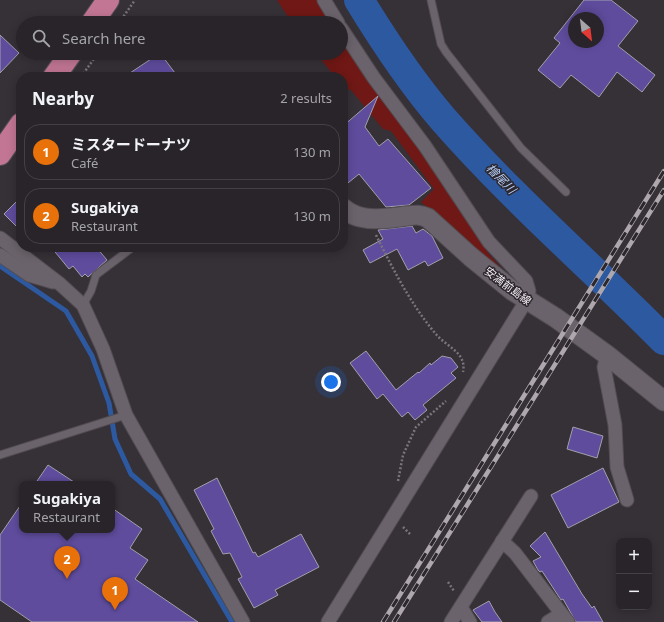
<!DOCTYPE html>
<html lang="en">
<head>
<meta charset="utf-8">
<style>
  body { margin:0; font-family:"Noto Sans","Noto Sans JP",sans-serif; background:#302c31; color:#f1f3f6 }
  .controls { position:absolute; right:12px; bottom:12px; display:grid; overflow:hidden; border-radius:8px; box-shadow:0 2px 10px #0003 }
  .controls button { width:36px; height:36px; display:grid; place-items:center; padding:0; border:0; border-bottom:1px solid #444146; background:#282429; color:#f1f3f6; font:20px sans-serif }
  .compass { position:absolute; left:568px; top:12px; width:36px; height:36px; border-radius:50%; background:#282429; box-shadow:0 2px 10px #0003; rotate:152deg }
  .you { position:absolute; left:331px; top:382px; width:14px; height:14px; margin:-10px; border:3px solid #fff; border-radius:50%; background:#1a73e8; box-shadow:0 0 0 6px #1a73e833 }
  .badge { display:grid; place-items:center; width:26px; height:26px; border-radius:50%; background:#1a73e8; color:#fff; font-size:13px; font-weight:700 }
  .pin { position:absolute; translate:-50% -33px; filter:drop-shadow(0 1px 2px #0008) }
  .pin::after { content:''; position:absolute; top:21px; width:14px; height:12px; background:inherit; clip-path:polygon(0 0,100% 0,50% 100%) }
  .popup { position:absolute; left:19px; top:481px; width:96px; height:52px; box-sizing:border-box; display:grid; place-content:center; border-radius:8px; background:#282429; filter:drop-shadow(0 1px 3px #0005); font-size:13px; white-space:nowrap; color:#a5a4a8 }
  .popup b { font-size:15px; color:#f1f3f6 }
  .popup::after { content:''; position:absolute; left:50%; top:100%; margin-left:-8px; border:8px solid transparent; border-top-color:#282429 }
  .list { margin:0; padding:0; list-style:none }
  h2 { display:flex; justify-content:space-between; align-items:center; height:52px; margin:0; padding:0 16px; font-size:17px }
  h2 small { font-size:13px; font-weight:400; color:#a5a4a8 }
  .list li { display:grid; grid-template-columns:26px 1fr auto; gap:12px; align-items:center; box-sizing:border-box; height:56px; margin:0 8px 8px; padding:0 8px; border:1px solid #444146; border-radius:16px }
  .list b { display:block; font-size:15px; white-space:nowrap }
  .list p { margin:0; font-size:13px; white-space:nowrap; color:#a5a4a8 }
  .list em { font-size:13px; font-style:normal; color:#a5a4a8 }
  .icon { flex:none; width:22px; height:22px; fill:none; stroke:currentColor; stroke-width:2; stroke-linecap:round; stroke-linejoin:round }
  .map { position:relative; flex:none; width:664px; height:622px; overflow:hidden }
  .search { position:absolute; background:#282429; box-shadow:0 2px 10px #0003; left:16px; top:16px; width:332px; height:44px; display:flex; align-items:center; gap:10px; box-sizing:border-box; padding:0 14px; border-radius:22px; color:#a5a4a8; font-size:15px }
  .panel { position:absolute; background:#282429; box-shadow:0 2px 10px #0003; left:16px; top:72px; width:332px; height:180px; border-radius:16px }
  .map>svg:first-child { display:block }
  .green { fill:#701815 }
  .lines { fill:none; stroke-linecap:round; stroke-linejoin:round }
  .stream { stroke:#2d59a0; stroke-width:5 }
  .river { stroke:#2d59a0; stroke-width:30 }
  .building { fill:#5f4c9d; stroke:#a1a0ab; fill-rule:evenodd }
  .lane-casing { stroke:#524d52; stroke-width:9 }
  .street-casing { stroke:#524d52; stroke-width:15 }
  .secondary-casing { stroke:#524d52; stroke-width:21 }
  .highway-casing { stroke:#524d52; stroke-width:24 }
  .path { stroke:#7a747b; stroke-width:2.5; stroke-dasharray:2 2; stroke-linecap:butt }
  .lane { stroke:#6b636b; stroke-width:7 }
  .street { stroke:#6b636b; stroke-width:13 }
  .secondary { stroke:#6b636b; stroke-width:19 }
  .highway { stroke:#c27693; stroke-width:22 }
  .rail-casing { stroke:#aea8ae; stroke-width:4.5 }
  .rail { stroke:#2c262d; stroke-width:3; stroke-dasharray:9; stroke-linecap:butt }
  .labels { text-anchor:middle; stroke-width:3; stroke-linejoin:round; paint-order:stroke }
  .street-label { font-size:11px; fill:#f8f3f8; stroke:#2c262d }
  .water-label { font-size:12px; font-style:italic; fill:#b2cbf3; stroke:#2c262d }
</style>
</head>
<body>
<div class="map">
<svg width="664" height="622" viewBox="0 0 664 622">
  <rect width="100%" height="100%" fill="#363037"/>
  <g class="green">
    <polygon points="277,0 319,0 333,23 292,23"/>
    <polygon points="341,36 418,146 488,253 513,281 470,246 421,202 434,189 391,131 383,129 351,90 345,89 343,77 335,77 316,53 341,53"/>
  </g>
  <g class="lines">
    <polyline class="stream" points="0,266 66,311 92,356 109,403 115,439 131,474 160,499 232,622"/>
    <path class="river" d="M 359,0 C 384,41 412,83 443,119 C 512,198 591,266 664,340"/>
  </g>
  <g class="building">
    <path d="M 584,0 L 611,0 L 638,21 L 618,46 L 655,75 L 642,92 L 617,72 L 599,97 L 571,75 L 560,88 L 538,70 L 560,43 L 554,38 ZM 574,18 L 598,18 L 598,42 L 574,42 Z"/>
    <polygon points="0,35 19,53 0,73"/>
    <polygon points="160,53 178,77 124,77"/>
    <polygon points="378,96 365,127 379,146 388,139 431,188 409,205 386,207 359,174 343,187 343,126"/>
    <polygon points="21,197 21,231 4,214"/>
    <polygon points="412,226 416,233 423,229 432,236 443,258 428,266 425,261 408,270 397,249 370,263 363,250 383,239 378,230"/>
    <polygon points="51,247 96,247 107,260 88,277 85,274 82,277 73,266 69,269"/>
    <polygon points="366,351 396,390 418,372 419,373 430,363 431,365 442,356 451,358 458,367 451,373 456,378 423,405 427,410 415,420 408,412 402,417 383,394 377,399 350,363"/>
    <polygon points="573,427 603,436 597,458 567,449"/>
    <polygon points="48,465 77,484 35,484"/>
    <polygon points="603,468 619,502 568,528 551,495"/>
    <polygon points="217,478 253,553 255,552 258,557 301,534 319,567 275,590 278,595 254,608 238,579 242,577 230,553 223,554 211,531 214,529 194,490"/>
    <polygon points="22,503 22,530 112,530 112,508 142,529 130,548 148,560 135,579 198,622 32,622 0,600 0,535"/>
    <polygon points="545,532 582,594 592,608 594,606 603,622 576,622 563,599 561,600 542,571 540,572 538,570 533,561 541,557 530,546"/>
    <polygon points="489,601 495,612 502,622 482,622 473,610"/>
  </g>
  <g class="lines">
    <defs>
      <g id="lane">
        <polyline points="431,0 441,44 446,52 521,148 566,192"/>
        <polyline points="83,305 91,291 96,275 133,247"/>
        <polyline points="0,455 126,415"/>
      </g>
      <g id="street">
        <polyline points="324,0 338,23"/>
        <polyline points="0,238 60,284 83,305 103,349 126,415 243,622"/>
        <polyline points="0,255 29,275 53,282"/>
        <polyline points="607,355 604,367 615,425 617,467 627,500"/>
        <polyline points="502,541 515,553 568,622"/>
        <polyline points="461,607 470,622"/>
        <polyline points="328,622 526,301 529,291 526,281 489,242 425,146 374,78 341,28"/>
        <polyline points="451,622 531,496"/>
        <polyline points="548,622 561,614"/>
      </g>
      <path id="secondary" d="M 343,208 C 359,223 386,219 406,216 C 415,215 420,214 428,218 L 471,257 L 513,291 L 556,318 L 607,355 L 664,401"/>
      <g id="highway">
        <polyline points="92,23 108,0"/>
        <polyline points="54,77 71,53"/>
        <polyline points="0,154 21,124"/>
      </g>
    </defs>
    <use href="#lane" class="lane-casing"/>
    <use href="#street" class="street-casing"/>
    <use href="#secondary" class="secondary-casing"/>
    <use href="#highway" class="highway-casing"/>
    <g class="path">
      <polyline points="119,23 135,0"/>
      <polyline points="81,77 98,53"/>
      <path d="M 376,235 C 393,269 410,303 435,333 C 446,347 467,352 463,372"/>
      <polyline points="398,481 403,455 416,427 446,401"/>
      <polyline points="403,527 410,534"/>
      <polyline points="448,582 454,591"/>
    </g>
    <use href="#lane" class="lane"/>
    <use href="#street" class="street"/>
    <use href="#secondary" class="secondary"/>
    <use href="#highway" class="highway"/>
    <defs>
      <g id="rail">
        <polyline points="383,622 664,171"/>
        <polyline points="394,622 664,190"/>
      </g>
    </defs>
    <use href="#rail" class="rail-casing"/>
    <use href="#rail" class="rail"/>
  </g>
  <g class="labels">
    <g class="street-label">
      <text transform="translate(508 286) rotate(37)" y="4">安満前島線</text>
    </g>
    <g class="water-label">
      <text transform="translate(501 179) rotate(46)" y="4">檜尾川</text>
    </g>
  </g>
</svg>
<div class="controls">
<button>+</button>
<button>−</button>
</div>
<svg class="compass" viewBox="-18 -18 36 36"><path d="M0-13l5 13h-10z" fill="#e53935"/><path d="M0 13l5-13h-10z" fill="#a5a4a8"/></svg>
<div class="you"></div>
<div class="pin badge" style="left:115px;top:610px;background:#e8710a">1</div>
<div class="pin badge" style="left:67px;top:579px;background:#e8710a">2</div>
<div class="popup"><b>Sugakiya</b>Restaurant</div>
<div class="search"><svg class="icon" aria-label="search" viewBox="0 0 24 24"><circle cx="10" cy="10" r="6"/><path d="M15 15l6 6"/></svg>Search here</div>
<section class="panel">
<h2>Nearby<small>2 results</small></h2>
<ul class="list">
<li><span class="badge" style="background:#e8710a">1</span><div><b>ミスタードーナツ</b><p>Café</p></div><em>130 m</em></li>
<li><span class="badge" style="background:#e8710a">2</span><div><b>Sugakiya</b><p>Restaurant</p></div><em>130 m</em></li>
</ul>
</section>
</div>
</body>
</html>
